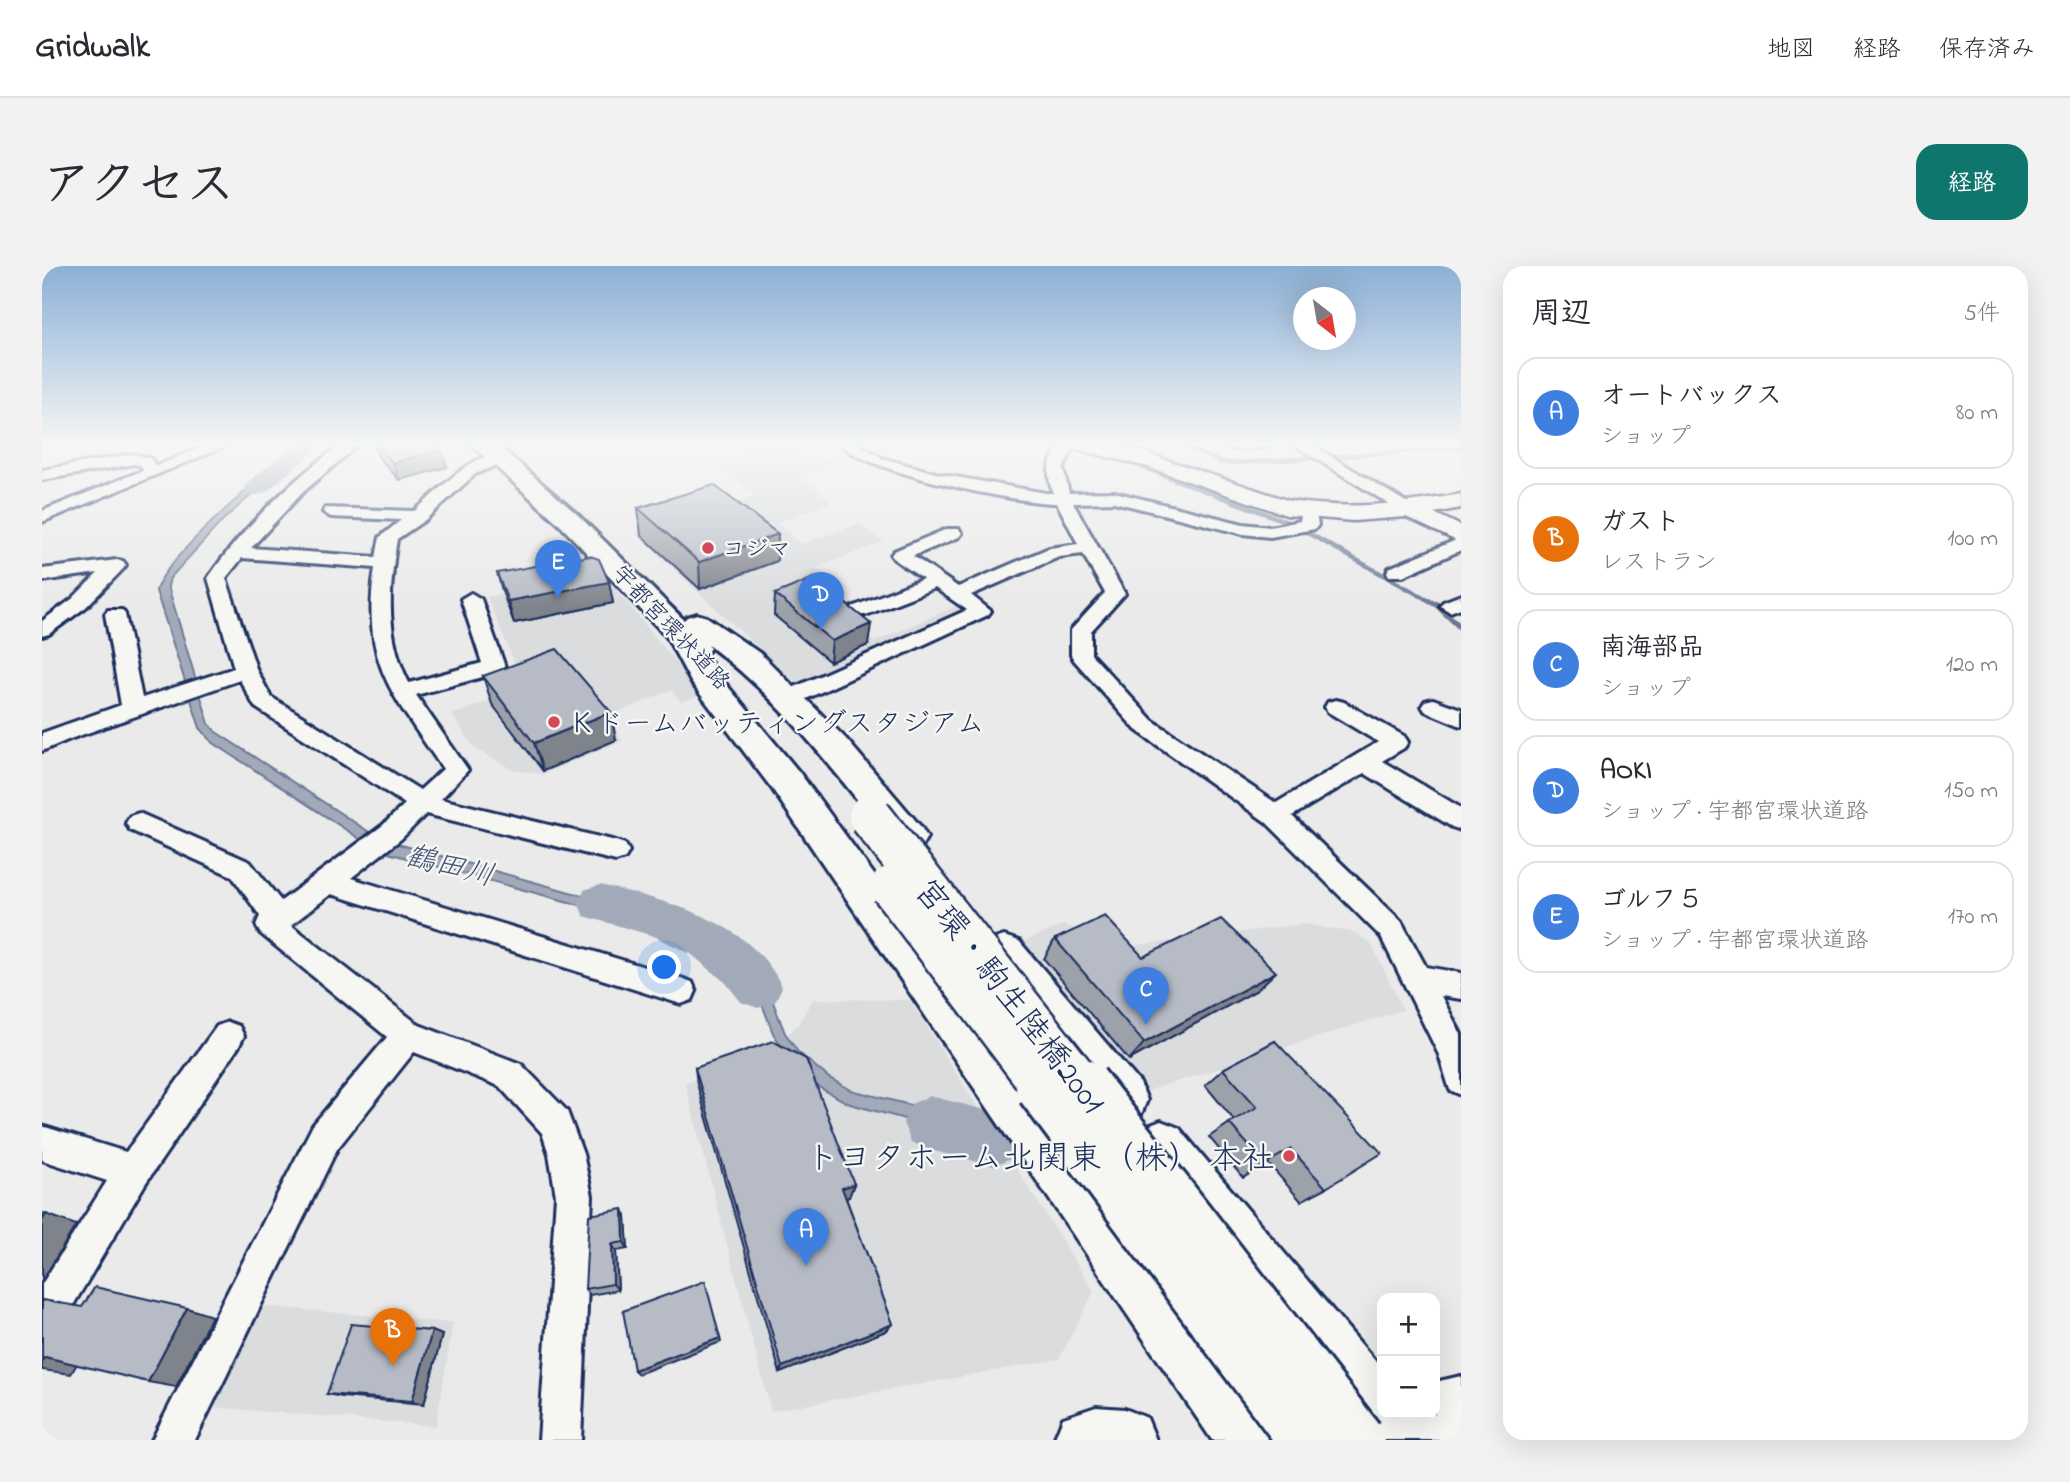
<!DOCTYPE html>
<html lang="ja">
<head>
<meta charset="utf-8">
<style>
  body { margin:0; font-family:"Indie Flower","Klee One",sans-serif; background:#f2f2f3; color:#2b2b33 }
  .controls { position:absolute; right:21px; bottom:21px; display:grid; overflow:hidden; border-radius:14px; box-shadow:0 7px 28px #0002 }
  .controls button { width:63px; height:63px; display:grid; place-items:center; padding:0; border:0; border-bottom:2px solid #e1e1e2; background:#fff; color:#2b2b33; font:35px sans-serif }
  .compass { position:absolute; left:1251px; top:21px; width:63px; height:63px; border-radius:50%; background:#fff; box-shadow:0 7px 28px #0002; rotate:149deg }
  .you { position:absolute; left:623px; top:702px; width:24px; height:24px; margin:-18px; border:5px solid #fff; border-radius:50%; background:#1a73e8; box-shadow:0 0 0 10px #1a73e833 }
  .badge { display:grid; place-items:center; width:46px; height:46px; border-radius:50%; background:#0f766e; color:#fff; font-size:23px; font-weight:700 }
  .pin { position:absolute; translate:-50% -58px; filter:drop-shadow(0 2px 4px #0008) }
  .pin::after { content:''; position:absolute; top:37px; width:24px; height:21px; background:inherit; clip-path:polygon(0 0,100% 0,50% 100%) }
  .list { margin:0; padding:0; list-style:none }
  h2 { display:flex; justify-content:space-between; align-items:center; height:91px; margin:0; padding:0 28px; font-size:30px }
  h2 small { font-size:23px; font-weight:400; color:#7c7c81 }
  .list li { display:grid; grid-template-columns:46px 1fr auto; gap:21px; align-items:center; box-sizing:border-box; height:112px; margin:0 14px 14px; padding:0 14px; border:2px solid #e1e1e2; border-radius:21px }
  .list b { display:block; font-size:26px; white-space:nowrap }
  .list p { margin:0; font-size:23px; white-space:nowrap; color:#7c7c81 }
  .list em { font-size:23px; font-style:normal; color:#7c7c81 }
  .map { position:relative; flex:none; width:1419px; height:1174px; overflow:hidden; border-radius:21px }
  header { display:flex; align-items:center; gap:42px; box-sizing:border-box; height:98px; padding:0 35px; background:#fff; border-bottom:2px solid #e1e1e2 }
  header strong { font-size:33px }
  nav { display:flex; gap:38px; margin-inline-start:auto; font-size:24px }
  .intro { display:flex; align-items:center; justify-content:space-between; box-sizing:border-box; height:168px; padding:0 42px }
  h1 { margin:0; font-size:49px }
  .button { padding:18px 32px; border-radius:21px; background:#0f766e; color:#fff; font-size:24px; font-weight:700 }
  main { display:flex; gap:42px; padding:0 42px }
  aside { flex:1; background:#fff; border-radius:21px; box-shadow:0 7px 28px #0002 }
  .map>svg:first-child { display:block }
  .built { fill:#dadcde }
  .water { fill:#a2aaba; stroke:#6c7995; stroke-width:2 }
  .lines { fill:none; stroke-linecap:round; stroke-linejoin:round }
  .stream-far1 { stroke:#6c7995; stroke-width:4.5 }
  .stream { stroke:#6c7995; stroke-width:6 }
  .river { fill:#a2aaba; fill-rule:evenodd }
  .street-casing { stroke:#1b2f5e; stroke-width:6 }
  .secondary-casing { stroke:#1b2f5e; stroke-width:5 }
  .primary-casing { stroke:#1b2f5e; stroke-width:6 }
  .street { fill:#f6f6f2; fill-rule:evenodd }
  .secondary { fill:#f6f6f2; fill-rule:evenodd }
  .primary { fill:#f6f6f2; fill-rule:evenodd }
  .primary-bridge-far1-casing { stroke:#1b2f5e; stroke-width:47; stroke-linecap:butt }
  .primary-bridge-casing { stroke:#1b2f5e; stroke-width:60; stroke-linecap:butt }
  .primary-bridge-far1 { stroke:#f6f6f2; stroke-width:42 }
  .primary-bridge { stroke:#f6f6f2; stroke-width:54 }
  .wall { fill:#9da1aa; stroke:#1b2f5e; stroke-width:2 }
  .shaded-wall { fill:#7f838b; stroke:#1b2f5e; stroke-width:2 }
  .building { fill:#b6bbc6; stroke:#1b2f5e; stroke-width:2 }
  .poi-dot { fill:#d1495b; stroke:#f6f6f2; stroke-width:2.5 }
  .labels { text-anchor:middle; stroke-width:5; stroke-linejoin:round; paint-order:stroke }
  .far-poi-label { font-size:23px; fill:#1b2f5e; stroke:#f6f6f2; text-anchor:start }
  .far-street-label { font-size:23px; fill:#1b2f5e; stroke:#f6f6f2 }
  .poi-label { font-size:28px; fill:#1b2f5e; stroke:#f6f6f2; text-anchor:start }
  .water-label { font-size:30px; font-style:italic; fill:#44547a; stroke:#f6f6f2 }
  .near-street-label { font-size:33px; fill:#1b2f5e; stroke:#f6f6f2 }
  .near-poi-label { font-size:33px; fill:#1b2f5e; stroke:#f6f6f2; text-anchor:end }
</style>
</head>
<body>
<header>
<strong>Gridwalk</strong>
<nav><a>地図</a><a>経路</a><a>保存済み</a></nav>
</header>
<div class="intro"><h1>アクセス</h1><a class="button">経路</a></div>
<main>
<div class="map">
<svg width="1419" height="1174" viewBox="0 0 1419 1174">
  <rect width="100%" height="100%" fill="#e9eae9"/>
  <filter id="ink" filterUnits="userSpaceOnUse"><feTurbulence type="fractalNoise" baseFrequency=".0143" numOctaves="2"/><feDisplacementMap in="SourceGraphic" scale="14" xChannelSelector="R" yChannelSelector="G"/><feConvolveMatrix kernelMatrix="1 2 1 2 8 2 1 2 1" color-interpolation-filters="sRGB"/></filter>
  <g filter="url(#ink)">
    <g class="built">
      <polygon points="718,180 797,196 760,212 790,236 735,257 758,278 818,258 841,276 773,302 793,316 770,328 832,376 921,337 932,344 793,405 755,418 593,267 682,241 713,229 668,195"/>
      <polygon points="561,308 661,429 639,436 629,424 565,451 580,475 501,508 471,504 433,483 410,449 483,422 445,331"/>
      <polygon points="1263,658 1314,667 1330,679 1361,744 1102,826 981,676 1021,659 1089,680"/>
      <polygon points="771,733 868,734 1052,1025 1017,1093 729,1145 643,817 728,786 755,760"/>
      <polygon points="207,1039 411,1057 394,1160 156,1140"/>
    </g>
    <path class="water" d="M 262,177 L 268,177 L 181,254 L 128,312 L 126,320 L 167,458 L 174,466 L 338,573 L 610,649 L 691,688 L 721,719 L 729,731 L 743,767 L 756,786 L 787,812 L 809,824 L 943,858 L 943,875 L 808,838 L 778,822 L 750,797 L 731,767 L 717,730 L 699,706 L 676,689 L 608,658 L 335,584 L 170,476 L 158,462 L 114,325 C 122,291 230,201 262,177 Z"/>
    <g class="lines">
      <g class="stream-far1">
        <polyline points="1135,177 1179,196 1192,197 1419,182"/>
        <polyline points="1084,195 1248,257 1397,340"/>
      </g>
      <polyline class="stream" points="1394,338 1419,362"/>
      <g class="river">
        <polygon points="255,177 282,177 224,226 215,229 206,226 202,221 206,216"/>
        <path d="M 558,619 C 624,635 708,653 740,721 L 733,736 L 716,742 L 699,736 L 684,717 L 649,688 L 612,670 L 542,650 L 536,637 L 542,624 Z"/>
        <polygon points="888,830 952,846 971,854 979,873 971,892 952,900 888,884 869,876 861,857 869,838"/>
      </g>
      <defs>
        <g id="street">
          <polygon points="170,177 191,177 0,256 0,245 102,204 98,199 92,198 0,214 0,204 92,188 108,192 114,200"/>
          <path d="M 301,177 L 318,177 L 261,226 L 209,282 L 334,291 L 338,271 L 359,254 L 289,251 L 281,246 L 283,242 L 372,245 C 395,228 432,182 463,190 L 466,193 L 463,196 L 433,208 L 383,254 L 355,273 C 347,324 343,370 367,417 L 440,397 L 419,333 L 429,327 L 439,333 L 463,401 L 459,406 L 374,429 L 426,504 L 399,533 L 574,575 L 583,578 L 587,585 L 583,592 L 574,595 L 384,548 L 359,573 L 309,612 L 639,712 L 650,716 L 654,725 L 650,734 L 639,738 L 289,628 L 249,659 L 377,759 L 479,798 L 525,845 L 541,888 L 550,930 L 539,1174 L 497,1174 L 514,930 L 507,888 L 500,867 L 457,820 L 372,786 L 295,883 L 153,1174 L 110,1174 L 271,859 L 345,771 L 218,667 L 214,659 L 218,650 L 190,610 L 88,564 L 84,557 L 88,550 L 97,547 L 208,596 L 239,635 L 341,559 L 363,538 L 213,441 L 198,414 L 28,473 L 0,485 L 0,467 L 79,439 L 63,348 L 66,344 L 80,344 L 83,348 L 100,432 L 192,402 L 166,312 C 201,261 250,214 301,177 ZM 200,292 L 333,302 C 318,396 351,429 401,503 L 378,524 L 229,431 L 215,405 L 184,312 Z"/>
          <path d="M 797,177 L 815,177 L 840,192 L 897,208 L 1004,227 L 1011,227 C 1003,206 1007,195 1019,177 L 1034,177 L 1021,202 L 1027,227 L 1072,226 L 1201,258 L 1228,261 L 1258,255 L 1261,242 L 1273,242 L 1276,259 L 1273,263 L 1228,271 L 1201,268 L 1072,236 L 1031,237 L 1083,328 L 1049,365 L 1049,388 L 1110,454 L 1234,537 L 1336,476 L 1286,446 L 1283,441 L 1286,436 L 1294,434 L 1302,436 L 1362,470 L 1366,476 L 1362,482 L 1340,495 L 1419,542 L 1419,564 L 1410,561 L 1322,507 L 1250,550 L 1359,655 L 1384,701 L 1419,707 L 1419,733 L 1399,730 L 1419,768 L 1419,829 L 1408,824 L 1397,789 L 1339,671 L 1224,556 L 1094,464 L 1032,394 L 1029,389 L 1029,364 L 1063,327 L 1041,288 L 1017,291 L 929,329 L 949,345 L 946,349 L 753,438 L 745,440 L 737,438 L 734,433 L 737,428 L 925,344 L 893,322 L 824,349 L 810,349 L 807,345 L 810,341 L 881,313 L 852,293 L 849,289 L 852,285 L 905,263 L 917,263 L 920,267 L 917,271 L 871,290 L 916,321 L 1007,282 L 1036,278 L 1015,237 C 973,237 824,206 797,177 Z"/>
          <path d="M 1176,177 L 1231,177 C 1222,185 1185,185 1176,177 Z"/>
          <polygon points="1249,177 1267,177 1377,244 1375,248 1363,248"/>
          <polygon points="1419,272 1419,284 1361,310 1347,310 1345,306 1347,302"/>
          <polygon points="75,294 81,295 84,299 81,303 44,341 7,368 0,370 0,355 30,333 56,307 0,315 0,303"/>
          <polygon points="1419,329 1419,342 1408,346 1398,340 1401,336"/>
          <polygon points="1391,433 1419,443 1419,460 1383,445 1380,440 1383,435"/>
          <polygon points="186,756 197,760 202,770 197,780 103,918 14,1068 0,1074 0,1018 65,915 0,894 0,860 84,886 175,760"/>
        </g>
        <path id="secondary" d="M 1023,177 L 1067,177 L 1095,184 L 1248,235 C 1306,244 1361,238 1419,228 L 1419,242 L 1392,247 L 1419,260 L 1419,277 L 1364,251 L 1311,255 L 1244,249 L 1106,201 L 1026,181 Z"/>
        <g id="primary">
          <path d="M 428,177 L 453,177 L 535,248 L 642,354 L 645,351 L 655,348 L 665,351 L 719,388 L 804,473 L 879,561 L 885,571 L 879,581 L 866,585 L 853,581 C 796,510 740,433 666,379 L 668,382 L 664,388 L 673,405 L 757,506 L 1229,1152 L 1238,1174 L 1170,1174 L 731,524 L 649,416 L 625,371 L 517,258 Z"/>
          <polygon points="962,670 977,675 1098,817 1105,834 1098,851 1081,858 1064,851 947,701 941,688 947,675"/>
          <polygon points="1119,855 1137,862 1340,1103 1340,1148 1393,1148 1393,1116 1419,1110 1419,1170 1404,1174 1300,1174 1294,1161 1300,1148 1101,898 1094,880 1101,862"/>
          <polygon points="1054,1141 1083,1143 1105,1152 1114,1174 1012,1174 1021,1152"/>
        </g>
      </defs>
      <use href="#street" class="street-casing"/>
      <use href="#secondary" class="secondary-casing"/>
      <use href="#primary" class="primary-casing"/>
      <use href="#street" class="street"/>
      <use href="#secondary" class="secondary"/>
      <use href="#primary" class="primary"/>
      <defs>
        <g id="primary-bridge-far1">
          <polyline points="828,550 1042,822"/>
          <polyline points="850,621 1002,822"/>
        </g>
        <g id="primary-bridge">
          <polyline points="1001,820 1264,1174"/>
          <polyline points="1040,820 1315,1174"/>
        </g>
      </defs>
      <use href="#primary-bridge-far1" class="primary-bridge-far1-casing"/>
      <use href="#primary-bridge" class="primary-bridge-casing"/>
      <use href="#primary-bridge-far1" class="primary-bridge-far1"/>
      <use href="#primary-bridge" class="primary-bridge"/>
    </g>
    <g class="wall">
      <polygon points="331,177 393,177 399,184 405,201 357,214 336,190"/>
      <polygon points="596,242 736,268 735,295 658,323 599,269"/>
      <polygon points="455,307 567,316 571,337 472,357 461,328"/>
      <polygon points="733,328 826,379 788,396 732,349"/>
      <polygon points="441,410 574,474 501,505 450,438"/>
      <polygon points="1013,673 1101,691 1215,724 1087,794 1002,693"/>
      <polygon points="1233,775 1284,922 1259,935 1226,897 1201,912 1167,871 1192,854 1163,819 1181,803"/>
      <polygon points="653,802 812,918 807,931 804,932 851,1058 844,1065 738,1107 655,818"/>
      <polygon points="584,951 586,983 574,985 576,1024 548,1029 543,1023"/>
      <polygon points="390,1065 400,1069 382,1138 300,1131 285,1128"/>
    </g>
    <g class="shaded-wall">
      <polygon points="399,184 405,201 357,214 351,197"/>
      <polygon points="736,268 735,295 658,323 657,296"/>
      <polygon points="567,316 571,337 472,357 466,335"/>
      <polygon points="829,358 826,379 788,396 790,375"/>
      <polygon points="569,446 574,474 501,505 492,477"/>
      <polygon points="1234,706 1215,724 1087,794 1102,777"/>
      <polygon points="812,918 807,931 796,935 800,922"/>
      <polygon points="581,943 584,951 586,983 582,976"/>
      <polygon points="4,948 34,959 0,1015 0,955"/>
      <polygon points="570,978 574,985 576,1024 571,1018"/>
      <polygon points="145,1042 170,1050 134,1121 106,1116"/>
      <polygon points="851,1058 844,1065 738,1107 740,1101"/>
      <polygon points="390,1065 400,1069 382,1138 370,1135"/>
      <polygon points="678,1072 679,1076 596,1108 592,1104"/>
      <polygon points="3,1091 36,1096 29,1108 0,1104 0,1095"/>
    </g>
    <g class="building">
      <polygon points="333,177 393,177 399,184 351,197"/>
      <polygon points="672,219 736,268 657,296 596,242"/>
      <polygon points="548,290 557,293 567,316 466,335 455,307"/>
      <polygon points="772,312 829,358 790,375 733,328"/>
      <polygon points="515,383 569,446 492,477 441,410"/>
      <polygon points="1063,650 1101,691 1179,653 1234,706 1102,777 1013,673"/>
      <polygon points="731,775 764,793 812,918 800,922 851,1058 740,1101 653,802"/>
      <polygon points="1233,775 1340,887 1284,922 1249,883 1223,898 1187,857 1215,841 1181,803"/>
      <polygon points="581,943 582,976 570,978 571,1018 543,1023 547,949"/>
      <polygon points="0,947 4,948 0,955"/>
      <polygon points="663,1015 678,1072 592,1104 581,1045"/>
      <polygon points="53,1021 145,1042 106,1116 3,1091 0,1095 0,1035 1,1034 40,1041"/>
      <polygon points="309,1058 390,1065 370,1135 285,1128"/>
    </g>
  </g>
  <linearGradient id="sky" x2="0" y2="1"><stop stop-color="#8cb0d6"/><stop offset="0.52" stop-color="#f5f6f5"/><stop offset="1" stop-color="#f5f6f5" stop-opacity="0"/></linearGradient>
  <rect width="1419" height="342" fill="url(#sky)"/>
  <g class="poi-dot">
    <circle cx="666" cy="282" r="7"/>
    <circle cx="512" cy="456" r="7"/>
    <circle cx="1247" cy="890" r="7"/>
  </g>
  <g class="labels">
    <g class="far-poi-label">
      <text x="680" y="290">コジマ</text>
    </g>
    <g class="far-street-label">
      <text transform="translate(630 361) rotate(47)" y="8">宇都宮環状道路</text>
    </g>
    <g class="poi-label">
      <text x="526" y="466">Ｋドームバッティングスタジアム</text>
    </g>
    <g class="water-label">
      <text transform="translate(408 599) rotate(14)" y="10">鶴田川</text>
    </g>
    <g class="near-street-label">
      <text transform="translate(969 729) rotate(52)" y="12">宮環・駒生陸橋2001</text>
    </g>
    <g class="near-poi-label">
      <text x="1233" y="902">トヨタホーム北関東（株） 本社</text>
    </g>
  </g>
</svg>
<div class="controls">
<button>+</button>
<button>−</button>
</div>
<svg class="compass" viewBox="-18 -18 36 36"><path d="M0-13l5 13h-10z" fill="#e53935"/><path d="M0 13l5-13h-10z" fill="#7c7c81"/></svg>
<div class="you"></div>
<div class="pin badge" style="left:764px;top:1000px;background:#3f7fe0">A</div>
<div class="pin badge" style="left:351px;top:1100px;background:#e8710a">B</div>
<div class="pin badge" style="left:1104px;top:759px;background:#3f7fe0">C</div>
<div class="pin badge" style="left:779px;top:364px;background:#3f7fe0">D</div>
<div class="pin badge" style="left:516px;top:332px;background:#3f7fe0">E</div>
</div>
<aside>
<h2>周辺<small>5件</small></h2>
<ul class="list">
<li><span class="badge" style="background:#3f7fe0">A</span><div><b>オートバックス</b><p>ショップ</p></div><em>80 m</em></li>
<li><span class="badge" style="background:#e8710a">B</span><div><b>ガスト</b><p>レストラン</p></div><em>100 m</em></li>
<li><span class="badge" style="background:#3f7fe0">C</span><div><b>南海部品</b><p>ショップ</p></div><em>120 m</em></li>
<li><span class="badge" style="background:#3f7fe0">D</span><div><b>AOKI</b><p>ショップ · 宇都宮環状道路</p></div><em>150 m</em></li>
<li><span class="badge" style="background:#3f7fe0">E</span><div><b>ゴルフ５</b><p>ショップ · 宇都宮環状道路</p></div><em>170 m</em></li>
</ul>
</aside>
</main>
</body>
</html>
